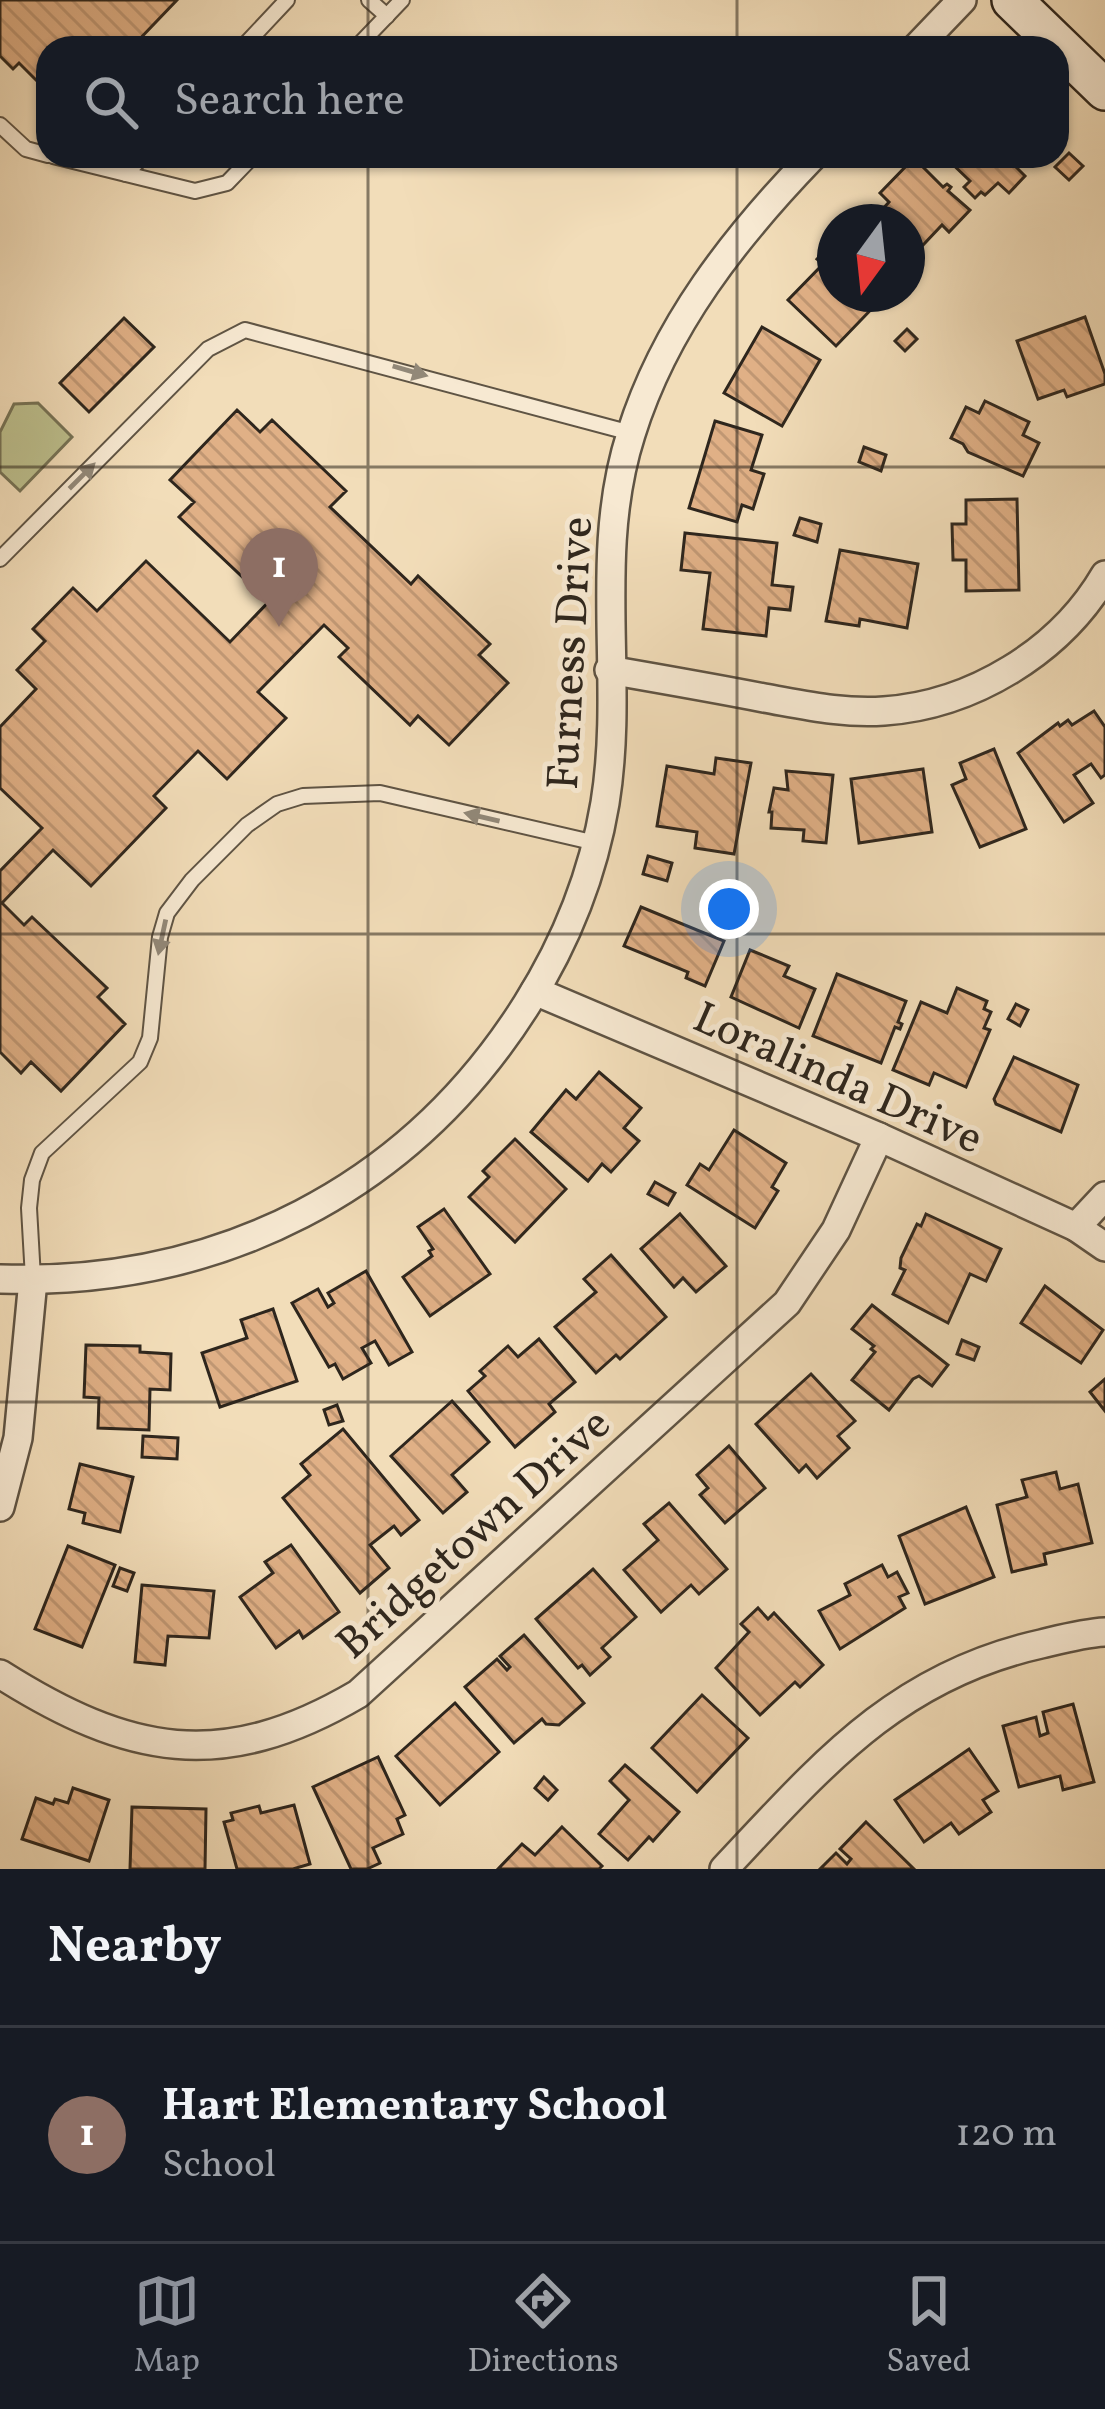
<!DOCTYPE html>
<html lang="en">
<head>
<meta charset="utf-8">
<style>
  body { margin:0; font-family:Vollkorn,serif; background:#242831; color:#f1f3f6 }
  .compass { position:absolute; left:817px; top:204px; width:108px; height:108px; border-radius:50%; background:#171b24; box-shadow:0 3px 9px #0004; rotate:195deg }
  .you { position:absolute; left:729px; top:909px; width:42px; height:42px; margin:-30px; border:9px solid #fff; border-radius:50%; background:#1a73e8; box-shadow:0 0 0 18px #1a73e833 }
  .badge { display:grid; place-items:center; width:78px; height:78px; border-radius:50%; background:#8c9099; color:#fff; font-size:39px; font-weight:700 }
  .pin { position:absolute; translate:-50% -99px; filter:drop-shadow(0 3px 6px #0008) }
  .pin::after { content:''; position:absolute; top:63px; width:42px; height:36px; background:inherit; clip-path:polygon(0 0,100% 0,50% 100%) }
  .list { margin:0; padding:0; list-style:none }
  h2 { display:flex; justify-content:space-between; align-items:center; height:156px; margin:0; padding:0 48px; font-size:51px }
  h2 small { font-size:39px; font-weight:400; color:#9ea1a6 }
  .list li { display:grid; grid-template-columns:78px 1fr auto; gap:36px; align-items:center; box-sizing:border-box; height:216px; padding:0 48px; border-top:3px solid #363941 }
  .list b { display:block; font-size:45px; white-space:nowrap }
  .list p { margin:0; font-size:39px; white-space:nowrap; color:#9ea1a6 }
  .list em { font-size:39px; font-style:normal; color:#9ea1a6 }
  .icon { flex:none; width:66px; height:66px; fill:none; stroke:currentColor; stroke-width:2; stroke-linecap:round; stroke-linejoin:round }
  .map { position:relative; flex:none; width:1105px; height:1869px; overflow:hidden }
  .search { position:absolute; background:#171b24; box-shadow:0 3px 9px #0004; left:36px; right:36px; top:36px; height:132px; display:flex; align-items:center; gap:30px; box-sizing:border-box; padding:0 42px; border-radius:36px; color:#9ea1a6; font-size:45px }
  .sheet { height:372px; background:#171b24 }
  nav { display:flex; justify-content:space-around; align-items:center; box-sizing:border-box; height:168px; border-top:3px solid #363941; background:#171b24; font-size:33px; color:#9ea1a6 }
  nav a { display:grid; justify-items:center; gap:6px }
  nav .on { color:#8c9099 }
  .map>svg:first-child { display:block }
  .park { fill:#bdc08e; stroke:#767356; stroke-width:3 }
  .building { fill:url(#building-back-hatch); stroke:#2e261d; stroke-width:3 }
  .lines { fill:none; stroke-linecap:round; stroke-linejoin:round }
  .lane-casing { stroke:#5f5444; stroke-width:18 }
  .street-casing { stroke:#5f5444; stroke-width:32 }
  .secondary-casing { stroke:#2e261d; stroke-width:44 }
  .lane { stroke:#f7e9d2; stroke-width:14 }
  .street { stroke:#f7e9d2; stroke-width:27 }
  .secondary { stroke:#f7e9d2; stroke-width:39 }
  .oneway { fill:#928878 }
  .grid { fill:none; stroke:#2e261d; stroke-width:3; stroke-opacity:0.55 }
  .labels { text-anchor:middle; stroke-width:10; stroke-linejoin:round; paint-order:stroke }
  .street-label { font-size:45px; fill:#2e261d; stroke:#f7e9d2 }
</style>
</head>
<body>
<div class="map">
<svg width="1105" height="1869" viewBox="0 0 1105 1869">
  <defs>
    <pattern id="building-back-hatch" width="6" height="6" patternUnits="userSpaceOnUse" patternTransform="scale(3)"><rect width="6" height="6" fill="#e0b086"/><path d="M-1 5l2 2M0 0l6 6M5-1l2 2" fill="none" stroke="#c09773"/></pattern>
  </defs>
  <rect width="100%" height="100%" fill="#f2ddb9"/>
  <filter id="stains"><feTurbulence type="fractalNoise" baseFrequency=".00167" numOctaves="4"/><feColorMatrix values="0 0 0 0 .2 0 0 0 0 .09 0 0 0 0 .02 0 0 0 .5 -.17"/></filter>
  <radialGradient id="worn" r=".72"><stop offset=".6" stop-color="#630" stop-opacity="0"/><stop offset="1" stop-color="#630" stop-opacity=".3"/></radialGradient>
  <polygon class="park" points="38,403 72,437 20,491 0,472 0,432 14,404"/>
  <g class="building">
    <polygon points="0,0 177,0 131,48 48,48 48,92 19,63 13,69 0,56"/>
    <polygon points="1069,153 1083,166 1069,180 1055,167"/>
    <polygon points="944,156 1023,156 1014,165 1025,176 1009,193 998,183 985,195 981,192 975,198 964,187 970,181"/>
    <polygon points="914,158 943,187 947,184 951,187 948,191 970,210 949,232 942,225 907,262 907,222 871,222 889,202 880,193"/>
    <polygon points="835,240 835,294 886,294 836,346 788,300 823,264 817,259"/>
    <polygon points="1085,317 1105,374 1105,384 1067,397 1064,390 1038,399 1017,341"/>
    <polygon points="124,318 154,347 89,412 60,383"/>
    <polygon points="762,327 820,360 782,426 724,393"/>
    <polygon points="907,329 917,339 905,351 895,341"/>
    <polygon points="985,401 1029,422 1023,435 1039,443 1023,476 968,452 963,444 951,438 966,407 979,413"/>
    <polygon points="237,410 260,432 272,420 346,491 330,507 411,584 418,576 490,644 479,655 508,683 449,745 418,716 410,725 339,657 348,648 324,625 258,692 286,718 227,779 198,751 154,796 166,808 91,886 53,850 2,903 24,925 32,917 107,988 98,997 125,1024 61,1091 31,1062 21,1073 0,1052 0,871 42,828 0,788 0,727 36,689 17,670 45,641 33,629 73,588 97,611 146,561 230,642 279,591 262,575 252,586 179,517 194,502 170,480"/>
    <polygon points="715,421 762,435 751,470 764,474 753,509 742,505 737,522 689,508"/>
    <polygon points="864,447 886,455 881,471 859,462"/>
    <polygon points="1017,499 1019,590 966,591 966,560 953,560 952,524 966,524 966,500"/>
    <polygon points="800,518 821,524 817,542 794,535"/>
    <polygon points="685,533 777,543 772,585 793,587 790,610 769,608 766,636 703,629 710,573 681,570"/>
    <polygon points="840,550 918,564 907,628 860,619 859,626 826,621"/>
    <polygon points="1094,711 1105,727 1105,775 1101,778 1091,764 1074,775 1093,803 1064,822 1018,753 1058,723 1060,726 1068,720 1072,725"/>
    <polygon points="994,749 1026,829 980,847 952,785 966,779 960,763"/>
    <polygon points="716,758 751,763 734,854 695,848 697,832 657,826 667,766 714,774"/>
    <polygon points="923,769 932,832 859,843 851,779"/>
    <polygon points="786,771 833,775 826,843 803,841 804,830 771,828 772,812 769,812 774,788 788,790"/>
    <polygon points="648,856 672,863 667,881 643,874"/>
    <polygon points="641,907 724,941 705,986 686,978 688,972 624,946"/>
    <polygon points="750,950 789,966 784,976 815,989 799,1028 731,997"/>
    <polygon points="837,974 906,1001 898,1022 902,1024 900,1029 895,1027 881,1063 813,1036"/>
    <polygon points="957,988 987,1001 984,1009 991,1012 984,1028 990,1030 966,1087 934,1073 929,1085 893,1070 921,1002 947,1013"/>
    <polygon points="1016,1004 1028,1010 1020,1026 1008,1019"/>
    <polygon points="1014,1057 1078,1085 1061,1132 996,1104 994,1099"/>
    <polygon points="599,1072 641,1108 624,1128 639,1141 611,1172 602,1164 588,1181 531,1132 566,1090 576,1099"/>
    <polygon points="734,1130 786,1163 772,1187 778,1191 755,1228 687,1185 700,1164 709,1170"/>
    <polygon points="515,1139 566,1189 515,1242 469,1197 489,1177 483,1171"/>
    <polygon points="655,1182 675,1193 668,1205 648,1194"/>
    <polygon points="444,1209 490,1274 430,1316 403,1277 432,1256 429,1251 433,1249 418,1227"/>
    <polygon points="680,1214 726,1266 696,1292 683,1278 674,1287 641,1249"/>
    <polygon points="926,1214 1001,1249 986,1281 970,1274 948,1323 893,1294 905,1270 900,1268 901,1258 917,1224 921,1226"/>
    <polygon points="611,1255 666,1317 620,1359 616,1355 596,1373 555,1327 596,1292 584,1279"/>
    <polygon points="366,1271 412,1352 389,1365 375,1341 362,1348 371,1363 343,1379 335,1364 329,1367 292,1303 318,1289 328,1307 334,1303 328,1293"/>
    <polygon points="1045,1286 1103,1330 1081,1363 1021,1323"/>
    <polygon points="872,1305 948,1365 932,1386 919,1376 913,1379 889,1410 852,1380 875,1352 871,1349 874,1346 852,1329"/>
    <polygon points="273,1309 297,1381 220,1407 202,1353 247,1338 241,1320"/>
    <polygon points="539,1339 575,1382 549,1404 555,1412 515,1447 468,1391 485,1376 480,1371 508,1346 518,1357"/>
    <polygon points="962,1340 979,1347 974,1360 957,1354"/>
    <polygon points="86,1345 140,1346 140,1352 171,1354 170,1390 150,1389 149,1430 98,1428 99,1398 84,1397"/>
    <polygon points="811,1374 855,1421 838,1436 849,1448 817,1478 806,1465 799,1472 756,1424"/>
    <polygon points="1105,1379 1105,1411 1090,1392"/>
    <polygon points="452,1401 489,1442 452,1475 467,1492 443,1513 391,1456"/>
    <polygon points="337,1405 343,1421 329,1425 324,1410"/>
    <polygon points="343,1429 419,1520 401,1535 394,1526 370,1545 389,1568 360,1593 283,1498 310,1475 301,1464"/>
    <polygon points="143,1436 178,1438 177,1459 142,1457"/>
    <polygon points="729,1446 765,1488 725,1523 700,1495 708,1488 697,1475"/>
    <polygon points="80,1464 133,1477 120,1532 83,1523 85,1513 69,1509"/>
    <polygon points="1056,1472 1060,1489 1078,1484 1092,1543 1044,1554 1046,1564 1012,1572 997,1505 1027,1497 1022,1480"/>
    <polygon points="669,1503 727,1569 699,1594 691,1585 661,1612 624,1570 658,1540 644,1524"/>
    <polygon points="966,1507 994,1577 925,1604 899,1536"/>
    <polygon points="291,1545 339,1612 303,1638 299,1631 276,1648 240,1597 273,1573 265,1562"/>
    <polygon points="68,1546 115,1565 82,1647 35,1629"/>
    <polygon points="882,1565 888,1577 897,1572 908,1593 899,1597 905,1608 840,1649 819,1611 850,1595 845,1584"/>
    <polygon points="120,1568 134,1573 127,1591 113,1586"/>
    <polygon points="593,1569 636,1617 602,1648 610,1657 590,1675 582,1665 578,1668 536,1619"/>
    <polygon points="142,1585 214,1591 209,1638 168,1636 165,1665 135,1662"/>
    <polygon points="758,1608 768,1619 774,1613 823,1665 800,1687 795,1682 760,1715 716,1668 749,1632 741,1624"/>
    <polygon points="524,1635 584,1703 559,1725 546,1724 542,1719 514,1743 465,1687 497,1659 507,1670 510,1667 500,1656"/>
    <polygon points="702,1695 748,1738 697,1792 652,1748"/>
    <polygon points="455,1703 499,1752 440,1805 396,1756"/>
    <polygon points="1073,1704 1094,1782 1063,1790 1060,1776 1019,1787 1003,1726 1036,1717 1040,1736 1048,1733 1043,1712"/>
    <polygon points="969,1749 998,1791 983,1800 991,1812 959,1834 951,1823 924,1842 895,1800"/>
    <polygon points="378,1757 405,1815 397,1819 403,1834 373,1848 380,1863 367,1869 351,1869 313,1787"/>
    <polygon points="625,1765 679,1812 653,1841 649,1837 628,1860 599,1834 629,1800 610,1781"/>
    <polygon points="544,1777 557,1790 548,1800 535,1788"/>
    <polygon points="73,1788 109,1800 89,1861 22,1839 36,1798 53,1804 55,1799 68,1803"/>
    <polygon points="294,1805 310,1864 293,1869 237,1869 224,1822 233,1820 231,1813 259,1806 261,1813"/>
    <polygon points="132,1807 206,1809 205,1869 130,1869"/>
    <polygon points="866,1822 914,1869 820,1869 836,1853 847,1864 851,1859 840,1849"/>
    <polygon points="562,1827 602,1866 599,1869 498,1869 522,1844 535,1855"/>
  </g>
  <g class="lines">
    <defs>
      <g id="lane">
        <polyline points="369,0 387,16"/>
        <polyline points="242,48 287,0"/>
        <polyline points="356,48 402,0"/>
        <polyline points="0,125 26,149 48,155"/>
        <polyline points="53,156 195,191 227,183 253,156"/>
        <polyline points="126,174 143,156"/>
        <polyline points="0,559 208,349 245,330 631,433"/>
        <polyline points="33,1278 29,1208 32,1180 42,1153 140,1062 150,1038 160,937 167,913 192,880 247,825 277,804 303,796 380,793 596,843"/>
      </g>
      <g id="street">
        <polyline points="916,48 962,0"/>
        <path d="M 609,670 C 661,679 713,688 764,698 C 804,705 843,714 884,711 C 972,705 1060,652 1105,575"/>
        <polyline points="535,991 879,1137 1076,1227 1105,1247"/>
        <polyline points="1076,1227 1105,1196"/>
        <path d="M 0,1279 C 219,1286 410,1190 527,1004 C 566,942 593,875 605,803 C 625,680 592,555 631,434 C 665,325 735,237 813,156"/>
        <polyline points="0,1507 18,1438 33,1280"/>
        <path d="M 0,1674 C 128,1755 222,1774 358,1694 L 787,1303 L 836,1230 L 879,1137"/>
        <path d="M 724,1869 C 821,1766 896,1676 1041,1644 C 1062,1639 1084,1633 1105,1632"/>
      </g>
      <polyline id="secondary" points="1012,0 1105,90"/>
    </defs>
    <use href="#lane" class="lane-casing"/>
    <use href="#street" class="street-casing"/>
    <use href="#secondary" class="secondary-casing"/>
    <use href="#lane" class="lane"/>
    <use href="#street" class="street"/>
    <use href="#secondary" class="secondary"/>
  </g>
  <defs><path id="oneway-solid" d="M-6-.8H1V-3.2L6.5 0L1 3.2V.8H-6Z" transform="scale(3)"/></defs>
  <g class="oneway">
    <use href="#oneway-solid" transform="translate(410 371) rotate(16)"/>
    <use href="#oneway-solid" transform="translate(82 476) rotate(-45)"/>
    <use href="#oneway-solid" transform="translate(482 817) rotate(-167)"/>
    <use href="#oneway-solid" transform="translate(162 937) rotate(102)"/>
  </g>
  <path class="grid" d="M 368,0 L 368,48M 737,0 L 737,48M 368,156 L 368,1869M 737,156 L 737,1869M 0,467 L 1105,467M 0,934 L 1105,934M 0,1402 L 1105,1402"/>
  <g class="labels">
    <g class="street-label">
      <text transform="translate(568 653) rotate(-87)" y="16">Furness Drive</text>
      <text transform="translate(839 1076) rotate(24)" y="16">Loralinda Drive</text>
      <text transform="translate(472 1532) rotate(-42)" y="16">Bridgetown Drive</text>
    </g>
  </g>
  <rect width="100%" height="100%" filter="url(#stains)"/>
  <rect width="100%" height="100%" fill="url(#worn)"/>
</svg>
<svg class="compass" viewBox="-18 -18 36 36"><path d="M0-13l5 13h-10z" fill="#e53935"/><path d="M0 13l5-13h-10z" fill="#9ea1a6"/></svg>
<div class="you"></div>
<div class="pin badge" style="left:279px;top:627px;background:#8d6e63">1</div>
<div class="search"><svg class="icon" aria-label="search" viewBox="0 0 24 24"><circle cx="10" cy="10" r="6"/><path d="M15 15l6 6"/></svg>Search here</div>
</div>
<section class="sheet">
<h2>Nearby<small></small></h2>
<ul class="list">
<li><span class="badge" style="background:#8d6e63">1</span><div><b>Hart Elementary School</b><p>School</p></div><em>120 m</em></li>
</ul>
</section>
<nav>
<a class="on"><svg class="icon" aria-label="map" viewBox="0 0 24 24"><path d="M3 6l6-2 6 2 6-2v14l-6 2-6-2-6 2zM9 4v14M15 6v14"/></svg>Map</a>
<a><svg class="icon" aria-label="directions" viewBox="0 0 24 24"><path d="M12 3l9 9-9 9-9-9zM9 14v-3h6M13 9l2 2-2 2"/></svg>Directions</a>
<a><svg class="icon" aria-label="saved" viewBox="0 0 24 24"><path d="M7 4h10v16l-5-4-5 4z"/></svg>Saved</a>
</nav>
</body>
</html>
